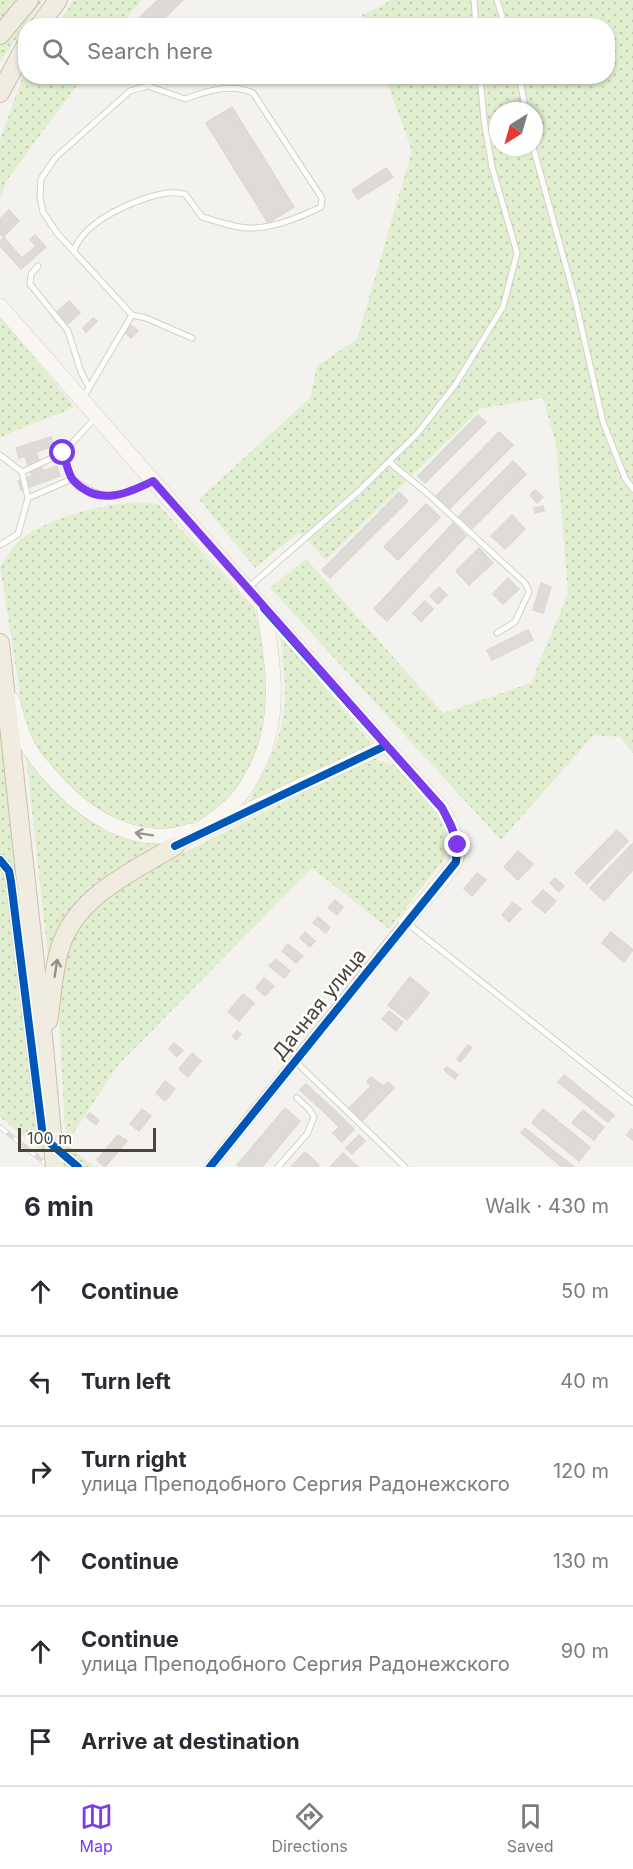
<!DOCTYPE html>
<html lang="en">
<head>
<meta charset="utf-8">
<style>
  body { margin:0; font-family:Inter,sans-serif; background:#f2f2f3; color:#2b2b33 }
  .compass { position:absolute; left:489px; top:102px; width:54px; height:54px; border-radius:50%; background:#fff; box-shadow:0 2px 4px #0004; rotate:217deg }
  .scale { position:absolute; left:18px; bottom:15px; width:138px; box-sizing:border-box; padding-left:6px; border:3px solid #4b4439; border-top:0; font-size:16px; line-height:21px; white-space:nowrap; color:#4b4439; -webkit-text-stroke:4px #fff; paint-order:stroke }
  .stop { position:absolute; width:18px; height:18px; margin:-14px; border:4px solid #7c3aed; border-radius:50%; background:#fff }
  .stop.end { background:#7c3aed; border-color:#fff; box-shadow:0 2px 6px #0008 }
  .list { margin:0; padding:0; list-style:none }
  h2 { display:flex; justify-content:space-between; align-items:center; height:78px; margin:0; padding:0 24px; font-size:26px }
  h2 small { font-size:20px; font-weight:400; color:#7c7c81 }
  .list li { display:grid; grid-template-columns:39px 1fr auto; gap:18px; align-items:center; box-sizing:border-box; height:90px; padding:0 24px; border-top:2px solid #e1e1e2 }
  .list b { display:block; font-size:22px; white-space:nowrap }
  .list p { margin:0; font-size:20px; white-space:nowrap; color:#7c7c81 }
  .list em { font-size:20px; font-style:normal; color:#7c7c81 }
  .icon { flex:none; width:33px; height:33px; fill:none; stroke:currentColor; stroke-width:2; stroke-linecap:round; stroke-linejoin:round }
  .map { position:relative; flex:none; width:633px; height:1167px; overflow:hidden }
  .search { position:absolute; background:#fff; box-shadow:0 2px 4px #0004; left:18px; right:18px; top:18px; height:66px; display:flex; align-items:center; gap:15px; box-sizing:border-box; padding:0 21px; border-radius:24px; color:#7c7c81; font-size:22px }
  .sheet { height:618px; background:#fff }
  nav { display:flex; justify-content:space-around; align-items:center; box-sizing:border-box; height:84px; border-top:2px solid #e1e1e2; background:#fff; font-size:16px; color:#7c7c81 }
  nav a { display:grid; justify-items:center; gap:3px }
  nav .on { color:#7c3aed }
  .map>svg:first-child { display:block }
  .grass { fill:url(#grass-dots); fill-rule:evenodd }
  .building { fill:#dedbd6; stroke:#dcd9d4; stroke-width:1.5 }
  .lines { fill:none; stroke-linecap:round; stroke-linejoin:round }
  .service-casing { stroke:#d2d0cb; stroke-width:7 }
  .minor-casing { stroke:#d2d0cb; stroke-width:12 }
  .tertiary-casing { stroke:#d2d0cb; stroke-width:15 }
  .secondary-casing { stroke:#d3cfc5; stroke-width:16 }
  .trunk-casing { stroke:#ccbfa9; stroke-width:20 }
  .service { stroke:#fdfdfc; stroke-width:5 }
  .minor { stroke:#fdfdfc; stroke-width:10 }
  .tertiary { stroke:#fdfdfc; stroke-width:14 }
  .secondary { stroke:#f7f6f1; stroke-width:15 }
  .trunk { stroke:#f0ece0; stroke-width:18 }
  .rail-casing { stroke:#dbdbda; stroke-width:5 }
  .rail { stroke:#fff; stroke-width:3; stroke-dasharray:9; stroke-linecap:butt }
  .trunk-bridge-casing { stroke:#ccbfa9; stroke-width:20; stroke-linecap:butt }
  .trunk-bridge { stroke:#f0ece0; stroke-width:18 }
  .cycleway-casing { stroke:#fff; stroke-width:11 }
  .cycleway { stroke:#0057b8; stroke-width:8 }
  .oneway { stroke:#98948c }
  .oneway2 { stroke:#959084 }
  .route { stroke:#7c3aed; stroke-width:8 }
  .labels { text-anchor:middle; stroke-width:4.5; stroke-linejoin:round; paint-order:stroke }
  .street-label { font-size:20px; fill:#4b4439; stroke:#fff }
</style>
</head>
<body>
<div class="map">
<svg width="633" height="1167" viewBox="0 0 633 1167">
  <defs>
    <pattern id="grass-dots" width="8" height="8" patternUnits="userSpaceOnUse" patternTransform="scale(1.5)"><rect width="8" height="8" fill="#e1eecf"/><path d="M2 2h.1M6 6h.1" fill="none" stroke="#c3cdb2" stroke-width="1.8" stroke-linecap="round"/></pattern>
  </defs>
  <rect width="100%" height="100%" fill="#f4f2ee"/>
  <g class="grass">
    <polygon points="0,0 18,0 0,23"/>
    <polygon points="36,0 43,0 0,62 0,43"/>
    <polygon points="74,0 142,0 120,25 57,25"/>
    <path d="M 392,0 L 633,0 L 633,753 L 620,737 L 594,735 L 501,840 L 270,588 L 306,559 L 443,713 L 531,683 L 568,593 L 556,445 L 543,398 L 480,409 L 326,560 L 299,532 L 255,568 L 199,499 L 310,398 L 317,366 L 357,339 L 412,151 L 385,77 L 608,76 L 608,26 L 366,26 L 362,15 ZM 498,111 L 534,111 L 534,147 L 498,147 Z"/>
    <polygon points="25,71 26,76 83,77 7,180 0,200 0,140"/>
    <polygon points="0,318 75,407 0,437"/>
    <path d="M 133,502 L 158,504 L 254,609 L 265,648 L 269,711 L 255,759 L 232,798 L 202,819 L 176,830 L 155,831 L 135,825 L 114,819 L 95,808 L 71,789 L 34,744 L 24,720 L 0,566 C 7,557 13,546 21,539 C 46,519 101,505 133,502 Z"/>
    <path d="M 280,634 L 374,747 L 248,803 C 262,776 278,748 283,717 C 288,690 283,661 280,634 Z"/>
    <polygon points="0,732 12,802 44,1153 0,1117"/>
    <polygon points="26,755 126,836 166,845 97,886 48,958"/>
    <polygon points="373,758 395,766 436,811 450,842 442,862 389,929 312,868 119,1064 66,1144 94,1167 63,1167 66,1144 58,1004 67,949 81,917 111,893 163,863"/>
  </g>
  <g class="building">
    <polygon points="158,0 183,0 156,26 148,26 140,17"/>
    <polygon points="232,107 294,207 268,223 206,123"/>
    <polygon points="386,168 393,177 358,199 352,190"/>
    <polygon points="9,210 19,221 3,237 0,233 0,219"/>
    <polygon points="35,235 46,247 21,269 0,246 0,241 4,238 22,258 36,246 30,239"/>
    <polygon points="69,301 80,313 68,324 57,312"/>
    <polygon points="93,318 97,321 86,332 83,328"/>
    <polygon points="131,325 138,331 131,338 125,332"/>
    <polygon points="478,415 486,422 425,483 418,476"/>
    <polygon points="499,432 513,445 449,509 436,496"/>
    <polygon points="51,437 54,446 19,458 16,448"/>
    <polygon points="36,452 43,471 57,466 60,476 21,490 18,481 32,476 25,456"/>
    <polygon points="513,461 526,474 472,529 459,516"/>
    <polygon points="535,490 543,497 537,503 530,495"/>
    <polygon points="399,492 408,501 330,578 322,570"/>
    <polygon points="426,504 440,517 398,560 384,547"/>
    <polygon points="543,506 544,511 535,513 534,508"/>
    <polygon points="512,515 525,529 505,549 491,536"/>
    <polygon points="453,523 466,536 387,621 374,609"/>
    <polygon points="479,548 493,563 469,585 456,571"/>
    <polygon points="508,578 519,589 503,604 493,594"/>
    <polygon points="541,583 551,587 543,613 533,610"/>
    <polygon points="439,587 447,595 438,604 430,596"/>
    <polygon points="425,601 433,609 421,622 413,613"/>
    <polygon points="528,630 533,640 492,660 487,650"/>
    <polygon points="617,830 628,841 587,884 575,873"/>
    <polygon points="632,844 633,870 604,901 590,888"/>
    <polygon points="518,851 533,864 518,880 504,867"/>
    <polygon points="477,873 486,880 472,896 464,889"/>
    <polygon points="555,878 564,886 559,892 550,883"/>
    <polygon points="543,890 556,901 545,913 532,902"/>
    <polygon points="335,900 343,907 337,915 328,908"/>
    <polygon points="513,902 521,909 509,922 502,915"/>
    <polygon points="318,917 330,927 326,933 313,923"/>
    <polygon points="305,932 315,941 310,947 300,938"/>
    <polygon points="611,932 633,950 624,962 602,943"/>
    <polygon points="288,944 303,956 296,963 282,951"/>
    <polygon points="276,959 290,971 284,978 269,966"/>
    <polygon points="410,977 429,993 407,1020 388,1005"/>
    <polygon points="264,978 274,986 265,996 256,988"/>
    <polygon points="243,994 254,1003 239,1021 228,1012"/>
    <polygon points="389,1011 403,1022 396,1031 382,1019"/>
    <polygon points="237,1031 241,1034 236,1040 233,1036"/>
    <polygon points="174,1043 183,1050 177,1057 169,1049"/>
    <polygon points="468,1045 472,1048 467,1054 463,1051"/>
    <polygon points="462,1052 466,1055 460,1062 457,1059"/>
    <polygon points="192,1053 201,1061 188,1077 179,1069"/>
    <polygon points="447,1067 458,1075 455,1079 444,1070"/>
    <polygon points="564,1075 614,1115 608,1122 558,1082"/>
    <polygon points="371,1077 383,1086 388,1082 394,1088 361,1122 348,1109 371,1086 367,1082"/>
    <polygon points="165,1081 175,1089 165,1101 156,1093"/>
    <polygon points="306,1084 334,1110 328,1116 300,1090"/>
    <polygon points="285,1108 300,1121 262,1167 240,1167 237,1165"/>
    <polygon points="142,1109 151,1116 139,1131 130,1124"/>
    <polygon points="543,1109 590,1147 579,1161 532,1123"/>
    <polygon points="334,1110 354,1129 342,1142 333,1133 339,1127 328,1116"/>
    <polygon points="583,1110 604,1127 594,1140 572,1123"/>
    <polygon points="90,1113 99,1120 96,1125 86,1117"/>
    <polygon points="525,1128 574,1167 562,1167 521,1133"/>
    <polygon points="631,1129 633,1130 633,1140 627,1135"/>
    <polygon points="118,1135 127,1141 105,1167 97,1160"/>
    <polygon points="359,1135 365,1141 352,1154 346,1148"/>
    <polygon points="305,1152 319,1165 317,1167 291,1167"/>
    <polygon points="343,1153 358,1167 332,1167 331,1166"/>
  </g>
  <g class="lines">
    <defs>
      <g id="service">
        <polyline points="474,0 476,26"/>
        <polyline points="497,0 505,26"/>
        <polyline points="519,76 526,111"/>
        <polyline points="533,147 575,299 603,422 625,478 633,489"/>
        <path d="M 74,251 C 84,220 136,199 166,193 C 172,192 179,193 185,194 L 202,217 C 217,221 237,229 253,228 C 277,227 300,217 321,207 L 322,198 L 253,93 C 231,83 206,91 185,99 L 148,86 L 130,91 L 55,158 L 41,179 L 40,198 L 43,212 L 57,233 L 132,315 L 83,398"/>
        <polyline points="38,266 31,274 30,284 68,331 81,372 89,387"/>
        <polyline points="132,315 146,318 192,338"/>
        <polyline points="0,455 22,472 28,498 18,534 0,545"/>
        <polyline points="389,462 427,493 525,583 529,592 515,622 497,633"/>
        <polyline points="22,472 63,453"/>
        <polyline points="72,479 63,453 96,417"/>
        <path d="M 28,498 L 72,479 C 107,503 116,499 152,481"/>
        <polyline points="249,587 359,491 417,434 455,385 503,307 517,253 492,167 484,120 480,76"/>
        <polyline points="407,923 633,1102"/>
        <polyline points="295,1061 405,1167"/>
        <polyline points="278,1167 307,1134 314,1117 309,1109 297,1098"/>
      </g>
      <g id="minor">
        <polyline points="0,860 9,871 11,882 43,1137 78,1167"/>
        <polyline points="210,1167 406,922"/>
      </g>
      <g id="tertiary">
        <path d="M 264,608 L 442,808 C 450,823 462,842 456,861 C 453,870 415,911 406,922"/>
        <polyline points="206,830 385,746"/>
      </g>
      <g id="secondary">
        <path d="M 0,306 L 264,608 C 273,664 283,719 255,771 C 248,785 240,798 228,808 C 212,823 192,834 175,846"/>
        <path d="M 12,700 C 16,715 20,730 27,744 C 32,755 41,765 49,774 C 83,814 135,850 190,831"/>
      </g>
      <g id="trunk">
        <polyline points="39,26 58,0"/>
        <polyline points="0,35 29,0"/>
        <polyline points="0,93 26,45"/>
        <polyline points="0,643 44,1046 50,1112"/>
        <path d="M 48,1021 C 52,998 53,969 60,948 C 76,896 132,872 175,846"/>
      </g>
    </defs>
    <use href="#service" class="service-casing"/>
    <use href="#minor" class="minor-casing"/>
    <use href="#tertiary" class="tertiary-casing"/>
    <use href="#secondary" class="secondary-casing"/>
    <use href="#trunk" class="trunk-casing"/>
    <use href="#service" class="service"/>
    <use href="#minor" class="minor"/>
    <use href="#tertiary" class="tertiary"/>
    <use href="#secondary" class="secondary"/>
    <use href="#trunk" class="trunk"/>
    <defs>
      <polyline id="rail" points="0,1127 50,1167"/>
    </defs>
    <use href="#rail" class="rail-casing"/>
    <use href="#rail" class="rail"/>
    <defs>
      <polyline id="trunk-bridge" points="50,1112 55,1167"/>
    </defs>
    <use href="#trunk-bridge" class="trunk-bridge-casing"/>
    <use href="#trunk-bridge" class="trunk-bridge"/>
    <defs>
      <g id="cycleway">
        <polyline points="175,846 385,746"/>
        <polyline points="0,860 9,871 11,882 43,1137 78,1167"/>
        <path d="M 210,1167 L 456,862 C 458,839 452,827 442,808 L 264,608"/>
      </g>
    </defs>
    <use href="#cycleway" class="cycleway-casing"/>
    <use href="#cycleway" class="cycleway"/>
  </g>
  <defs><path id="oneway-shaft" d="M-6 0H5M1.5-3L5.5 0L1.5 3" fill="none" stroke-width="1.6" stroke-linecap="round" stroke-linejoin="round" transform="scale(1.5)"/></defs>
  <use class="oneway" href="#oneway-shaft" transform="translate(144 834) rotate(-171)"/>
  <use class="oneway2" href="#oneway-shaft" transform="translate(56 968) rotate(-81)"/>
  <g class="lines">
    <path class="route" d="M 63,453 C 66,461 68,474 73,480 C 98,507 127,494 153,481 L 442,808 L 451,825 L 458,845"/>
  </g>
  <g class="labels">
    <g class="street-label">
      <text transform="translate(319 1004) rotate(-51)" y="7">Дачная улица</text>
    </g>
  </g>
</svg>
<svg class="compass" viewBox="-18 -18 36 36"><path d="M0-13l5 13h-10z" fill="#e53935"/><path d="M0 13l5-13h-10z" fill="#7c7c81"/></svg>
<div class="scale">100 m</div>
<div class="stop" style="left:63px;top:453px"></div>
<div class="stop end" style="left:458px;top:845px"></div>
<div class="search"><svg class="icon" aria-label="search" viewBox="0 0 24 24"><circle cx="10" cy="10" r="6"/><path d="M15 15l6 6"/></svg>Search here</div>
</div>
<section class="sheet">
<h2>6 min<small>Walk · 430 m</small></h2>
<ul class="list">
<li><svg class="icon" aria-label="ahead" viewBox="0 0 24 24"><path d="M12 20V5M6 11l6-6 6 6"/></svg><div><b>Continue</b></div><em>50 m</em></li>
<li><svg class="icon" aria-label="left" viewBox="0 0 24 24"><path d="M17 20v-9H6M10 6l-5 5 5 5"/></svg><div><b>Turn left</b></div><em>40 m</em></li>
<li><svg class="icon" aria-label="right" viewBox="0 0 24 24"><path d="M7 20v-9h11M14 6l5 5-5 5"/></svg><div><b>Turn right</b><p>улица Преподобного Сергия Радонежского</p></div><em>120 m</em></li>
<li><svg class="icon" aria-label="ahead" viewBox="0 0 24 24"><path d="M12 20V5M6 11l6-6 6 6"/></svg><div><b>Continue</b></div><em>130 m</em></li>
<li><svg class="icon" aria-label="ahead" viewBox="0 0 24 24"><path d="M12 20V5M6 11l6-6 6 6"/></svg><div><b>Continue</b><p>улица Преподобного Сергия Радонежского</p></div><em>90 m</em></li>
<li><svg class="icon" aria-label="arrive" viewBox="0 0 24 24"><path d="M6 21V4h12l-3 4 3 4H6"/></svg><div><b>Arrive at destination</b></div></li>
</ul>
</section>
<nav>
<a class="on"><svg class="icon" aria-label="map" viewBox="0 0 24 24"><path d="M3 6l6-2 6 2 6-2v14l-6 2-6-2-6 2zM9 4v14M15 6v14"/></svg>Map</a>
<a><svg class="icon" aria-label="directions" viewBox="0 0 24 24"><path d="M12 3l9 9-9 9-9-9zM9 14v-3h6M13 9l2 2-2 2"/></svg>Directions</a>
<a><svg class="icon" aria-label="saved" viewBox="0 0 24 24"><path d="M7 4h10v16l-5-4-5 4z"/></svg>Saved</a>
</nav>
</body>
</html>
